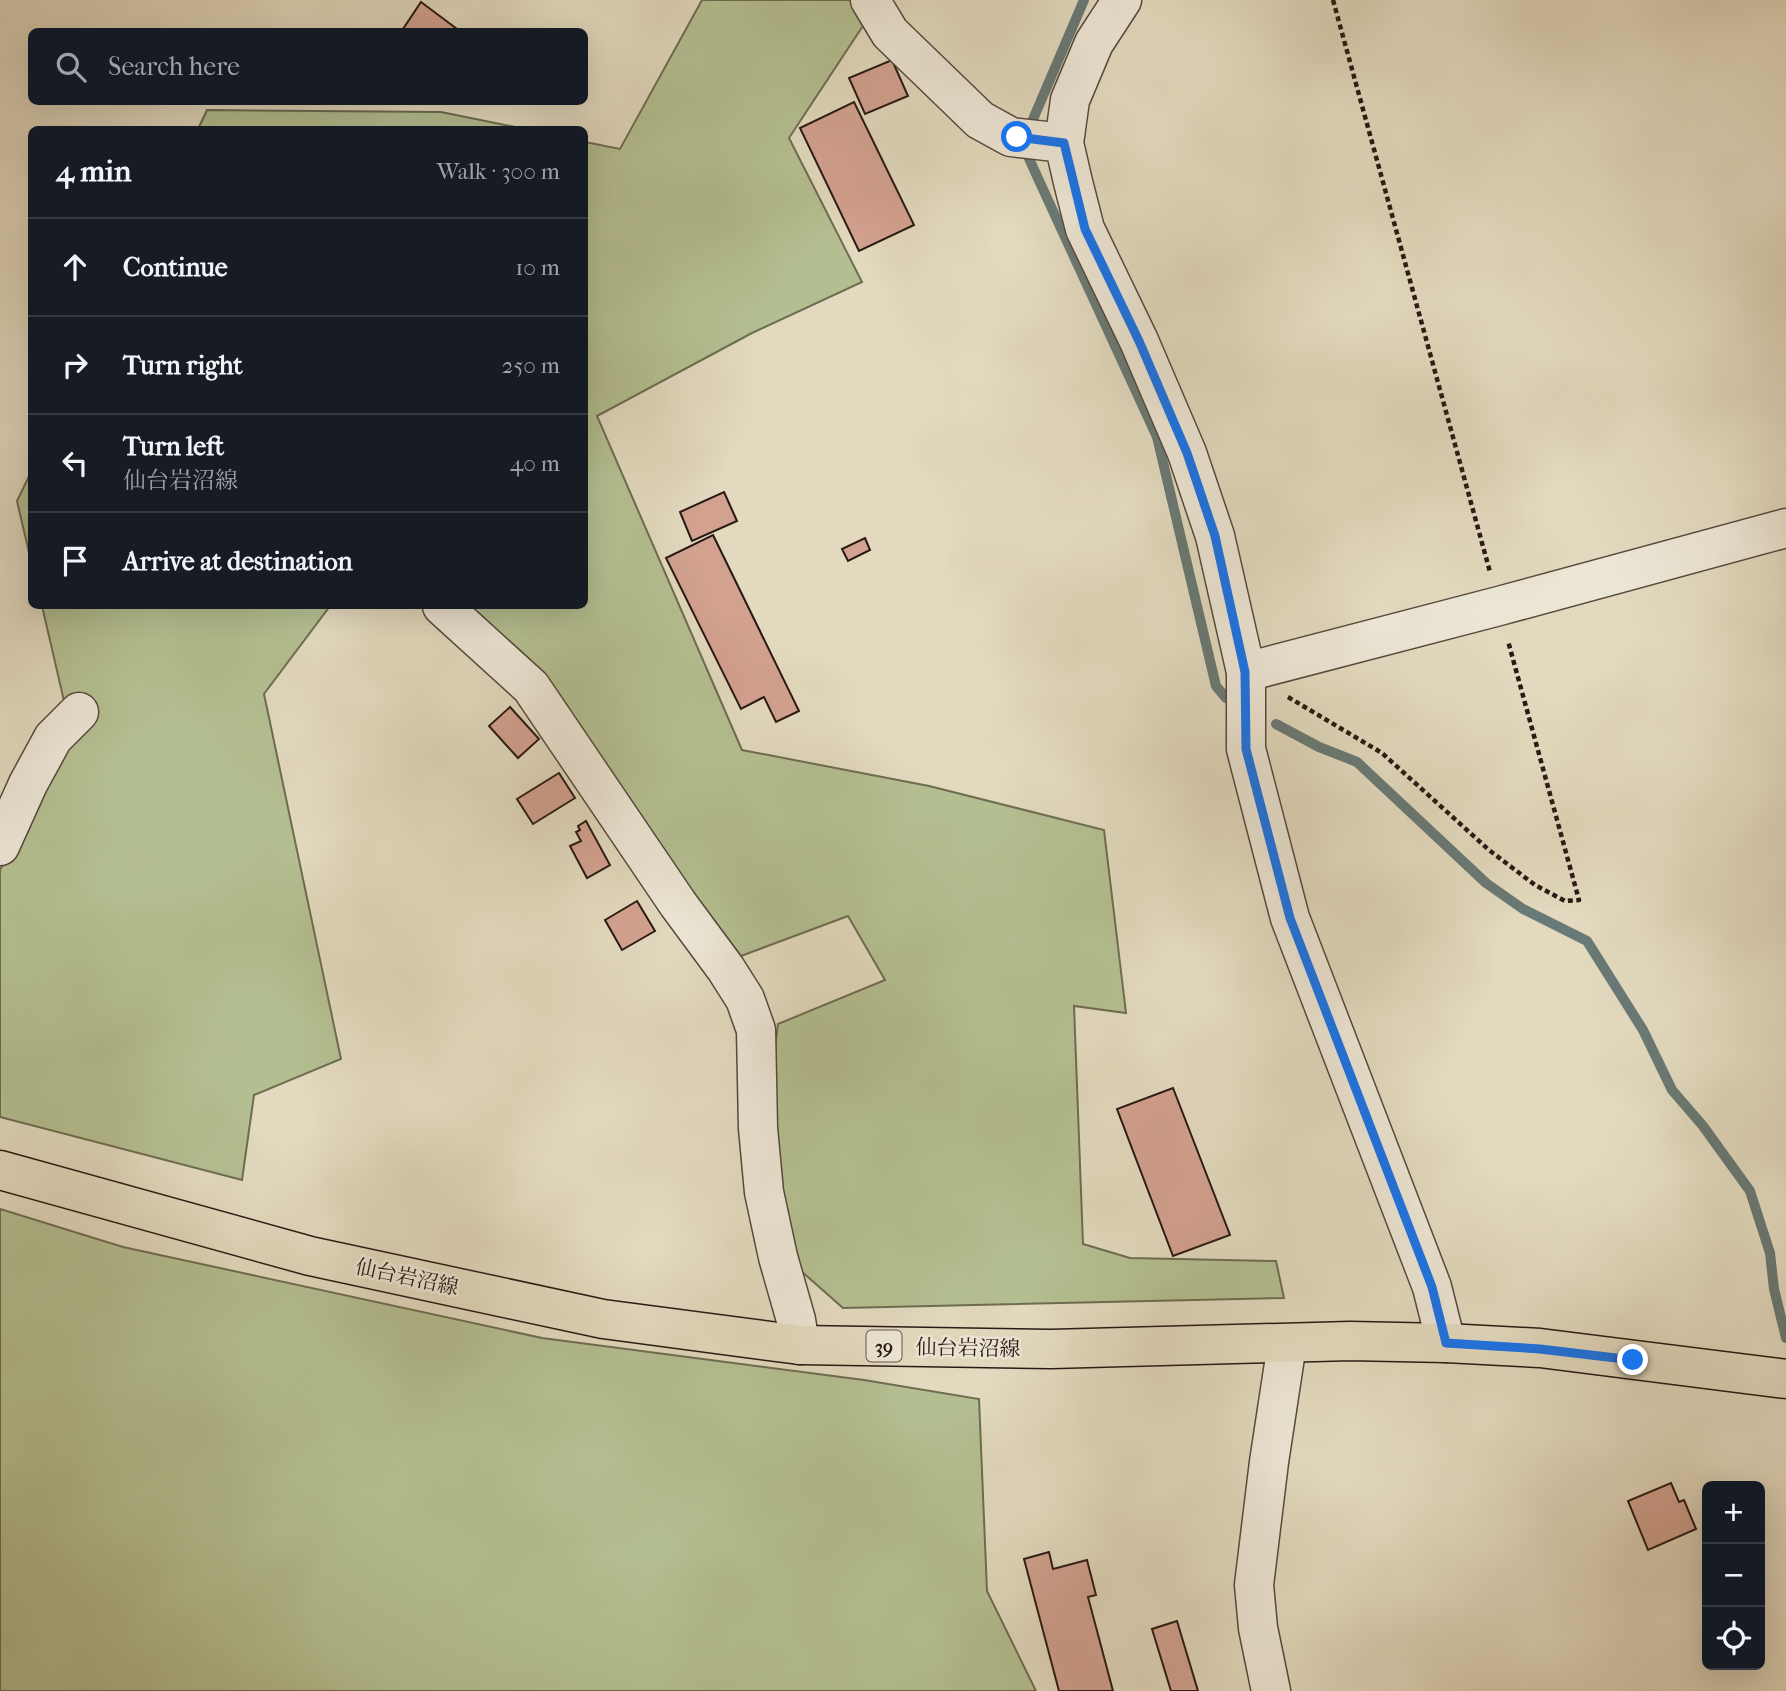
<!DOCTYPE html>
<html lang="en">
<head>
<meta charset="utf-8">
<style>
  body { margin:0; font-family:"IM FELL French Canon","Noto Serif JP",serif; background:#20242c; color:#f1f3f6 }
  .controls { position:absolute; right:21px; bottom:21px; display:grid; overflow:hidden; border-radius:10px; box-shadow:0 7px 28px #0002 }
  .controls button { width:63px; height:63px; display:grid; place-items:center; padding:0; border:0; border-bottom:2px solid #363941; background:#171b24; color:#f1f3f6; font:35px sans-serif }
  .stop { position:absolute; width:21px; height:21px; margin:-16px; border:5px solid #1a73e8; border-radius:50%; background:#fff }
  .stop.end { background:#1a73e8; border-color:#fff; box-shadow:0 2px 7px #0008 }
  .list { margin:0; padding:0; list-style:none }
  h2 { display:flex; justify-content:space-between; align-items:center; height:91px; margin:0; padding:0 28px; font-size:30px }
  h2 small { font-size:23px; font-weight:400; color:#9ea1a6 }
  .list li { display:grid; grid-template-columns:46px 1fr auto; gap:21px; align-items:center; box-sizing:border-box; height:98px; padding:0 28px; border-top:2px solid #363941 }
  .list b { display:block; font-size:26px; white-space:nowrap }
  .list p { margin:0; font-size:23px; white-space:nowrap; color:#9ea1a6 }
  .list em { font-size:23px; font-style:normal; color:#9ea1a6 }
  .icon { flex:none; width:38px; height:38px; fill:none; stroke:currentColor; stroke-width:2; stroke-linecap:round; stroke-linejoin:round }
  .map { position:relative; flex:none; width:1786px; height:1691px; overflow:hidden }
  .search { position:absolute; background:#171b24; box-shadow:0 7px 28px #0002; left:28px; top:28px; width:560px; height:77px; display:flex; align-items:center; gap:18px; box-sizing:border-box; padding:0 24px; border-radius:10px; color:#9ea1a6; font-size:26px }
  .panel { position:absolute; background:#171b24; box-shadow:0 7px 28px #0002; left:28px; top:126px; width:560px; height:483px; border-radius:10px }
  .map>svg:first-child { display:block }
  .green { fill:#b4bf91; stroke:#6e6c52; stroke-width:2 }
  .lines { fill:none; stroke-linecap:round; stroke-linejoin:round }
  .stream { stroke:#697975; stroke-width:10 }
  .building { fill:#d2a190; stroke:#281913; stroke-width:2 }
  .minor-casing { stroke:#56493e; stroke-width:41 }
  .major-casing { stroke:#281913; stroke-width:41 }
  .path { stroke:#281913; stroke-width:4.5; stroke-dasharray:5 3.5; stroke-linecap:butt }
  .minor { stroke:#ece6d5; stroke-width:38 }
  .major { stroke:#e2d9be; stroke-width:38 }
  .route { stroke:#1a73e8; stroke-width:9 }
  .labels { text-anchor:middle; stroke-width:5; stroke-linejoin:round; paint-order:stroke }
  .shield { fill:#ece6d5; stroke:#63564d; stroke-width:2 }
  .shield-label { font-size:19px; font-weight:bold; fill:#281913 }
  .street-label { font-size:21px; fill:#281913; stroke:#ece6d5 }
</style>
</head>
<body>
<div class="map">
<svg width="1786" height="1691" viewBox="0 0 1786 1691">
  <rect width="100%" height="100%" fill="#e2d9be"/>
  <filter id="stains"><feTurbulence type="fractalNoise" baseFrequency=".00286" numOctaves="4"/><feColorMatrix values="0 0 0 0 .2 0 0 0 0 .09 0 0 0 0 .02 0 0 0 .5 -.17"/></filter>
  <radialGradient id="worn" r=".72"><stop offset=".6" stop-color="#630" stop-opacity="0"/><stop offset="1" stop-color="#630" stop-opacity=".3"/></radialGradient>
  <g class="green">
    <polygon points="702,0 880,0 789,138 862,282 752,333 597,416 742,750 929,786 1104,830 1126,1013 1074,1006 1083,1244 1130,1258 1276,1261 1284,1298 843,1308 784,1256 764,1132 778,1024 885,980 848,916 741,956 534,680 424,606 584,606 585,142 620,149"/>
    <polygon points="207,110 441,112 525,129 198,129"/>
    <polygon points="31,472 31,561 17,501"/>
    <polygon points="42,606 330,606 264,694 341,1059 254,1095 242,1180 0,1117 0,870 71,731"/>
    <polygon points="0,1209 123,1247 542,1338 864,1380 979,1399 987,1591 1036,1691 0,1691"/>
  </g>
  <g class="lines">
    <g class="stream">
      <polyline points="1028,131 1084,0"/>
      <polyline points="1028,146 1027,154 1036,174 1157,437 1216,686 1226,698"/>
      <polyline points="1276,724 1319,747 1357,762 1486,883 1523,909 1587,941 1643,1030 1672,1090 1703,1126 1750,1191 1770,1253 1774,1289 1786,1338"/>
    </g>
  </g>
  <g class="building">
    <polygon points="421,2 461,32 401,32"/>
    <polygon points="892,60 908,96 865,114 849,78"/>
    <polygon points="854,102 914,225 859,251 800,128"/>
    <polygon points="724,492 737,521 692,541 680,512"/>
    <polygon points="713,535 799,711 776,722 764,697 741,709 666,558"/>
    <polygon points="865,538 870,550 848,561 842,549"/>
    <polygon points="510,707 539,739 518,758 489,726"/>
    <polygon points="559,773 575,798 533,824 517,799"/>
    <polygon points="586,821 610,865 587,878 570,846 581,841 576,832 580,830 578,826"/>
    <polygon points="637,901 655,931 622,950 605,920"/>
    <polygon points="1173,1088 1230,1235 1173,1256 1117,1109"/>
    <polygon points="1671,1483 1679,1502 1684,1500 1696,1529 1648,1550 1628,1501"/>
    <polygon points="1049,1552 1053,1569 1087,1560 1096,1595 1088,1597 1113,1691 1059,1691 1024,1559"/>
    <polygon points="1177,1621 1198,1691 1171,1691 1152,1629"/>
  </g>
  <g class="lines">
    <defs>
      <g id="minor">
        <polyline points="870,0 890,33 980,120 1011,137 1064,143"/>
        <polyline points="1122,0 1094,43 1070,100 1064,143 1073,182 1085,229 1139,341 1187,453 1215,536 1246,672 1246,749 1290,918 1432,1287 1446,1343"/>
        <polyline points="442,606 531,687 678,904 726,969 745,999 756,1030 758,1128 764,1192 778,1257 796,1320 800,1345"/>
        <polyline points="1246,672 1499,606 1786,528"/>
        <polyline points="0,846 28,784 53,738 79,712"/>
        <polyline points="1271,1691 1258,1628 1254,1585 1269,1462 1287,1344"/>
      </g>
      <polyline id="major" points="0,1170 310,1256 603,1319 800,1345 1051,1349 1350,1341 1446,1343 1540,1348 1786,1379"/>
    </defs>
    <use href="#minor" class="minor-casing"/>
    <use href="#major" class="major-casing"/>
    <g class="path">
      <polyline points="1333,0 1490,572"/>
      <polyline points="1288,697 1382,753 1489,850 1535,885 1565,901 1579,900 1508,641"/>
    </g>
    <use href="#minor" class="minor"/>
    <use href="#major" class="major"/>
  </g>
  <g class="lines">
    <polyline class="route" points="1017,137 1064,143 1085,229 1139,341 1187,453 1215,536 1245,672 1246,749 1290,918 1432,1287 1446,1343 1540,1349 1633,1360"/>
  </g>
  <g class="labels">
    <rect class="shield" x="866.5" y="1330.5" width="35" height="31" rx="5"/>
    <g class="shield-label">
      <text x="884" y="1353">39</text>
    </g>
    <g class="street-label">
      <text transform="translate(407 1277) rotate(12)" y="7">仙台岩沼線</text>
      <text transform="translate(968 1348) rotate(1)" y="7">仙台岩沼線</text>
    </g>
  </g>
  <rect width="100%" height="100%" filter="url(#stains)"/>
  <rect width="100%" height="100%" fill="url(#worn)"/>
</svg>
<div class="controls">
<button>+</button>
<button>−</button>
<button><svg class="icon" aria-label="locate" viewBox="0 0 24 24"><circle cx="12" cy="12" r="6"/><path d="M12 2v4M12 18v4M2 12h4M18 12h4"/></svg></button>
</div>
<div class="stop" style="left:1017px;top:137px"></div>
<div class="stop end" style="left:1633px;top:1360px"></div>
<div class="search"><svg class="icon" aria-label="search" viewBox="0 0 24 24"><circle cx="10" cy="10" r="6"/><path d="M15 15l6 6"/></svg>Search here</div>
<section class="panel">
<h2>4 min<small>Walk · 300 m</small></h2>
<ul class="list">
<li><svg class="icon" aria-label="ahead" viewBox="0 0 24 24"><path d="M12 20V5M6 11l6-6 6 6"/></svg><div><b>Continue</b></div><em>10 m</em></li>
<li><svg class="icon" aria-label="right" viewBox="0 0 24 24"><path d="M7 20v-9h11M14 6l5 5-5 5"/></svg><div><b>Turn right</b></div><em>250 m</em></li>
<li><svg class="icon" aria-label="left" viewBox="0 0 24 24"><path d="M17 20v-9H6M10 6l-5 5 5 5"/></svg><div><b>Turn left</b><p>仙台岩沼線</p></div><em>40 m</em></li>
<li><svg class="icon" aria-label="arrive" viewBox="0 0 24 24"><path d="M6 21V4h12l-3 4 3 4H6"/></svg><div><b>Arrive at destination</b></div></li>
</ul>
</section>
</div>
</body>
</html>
